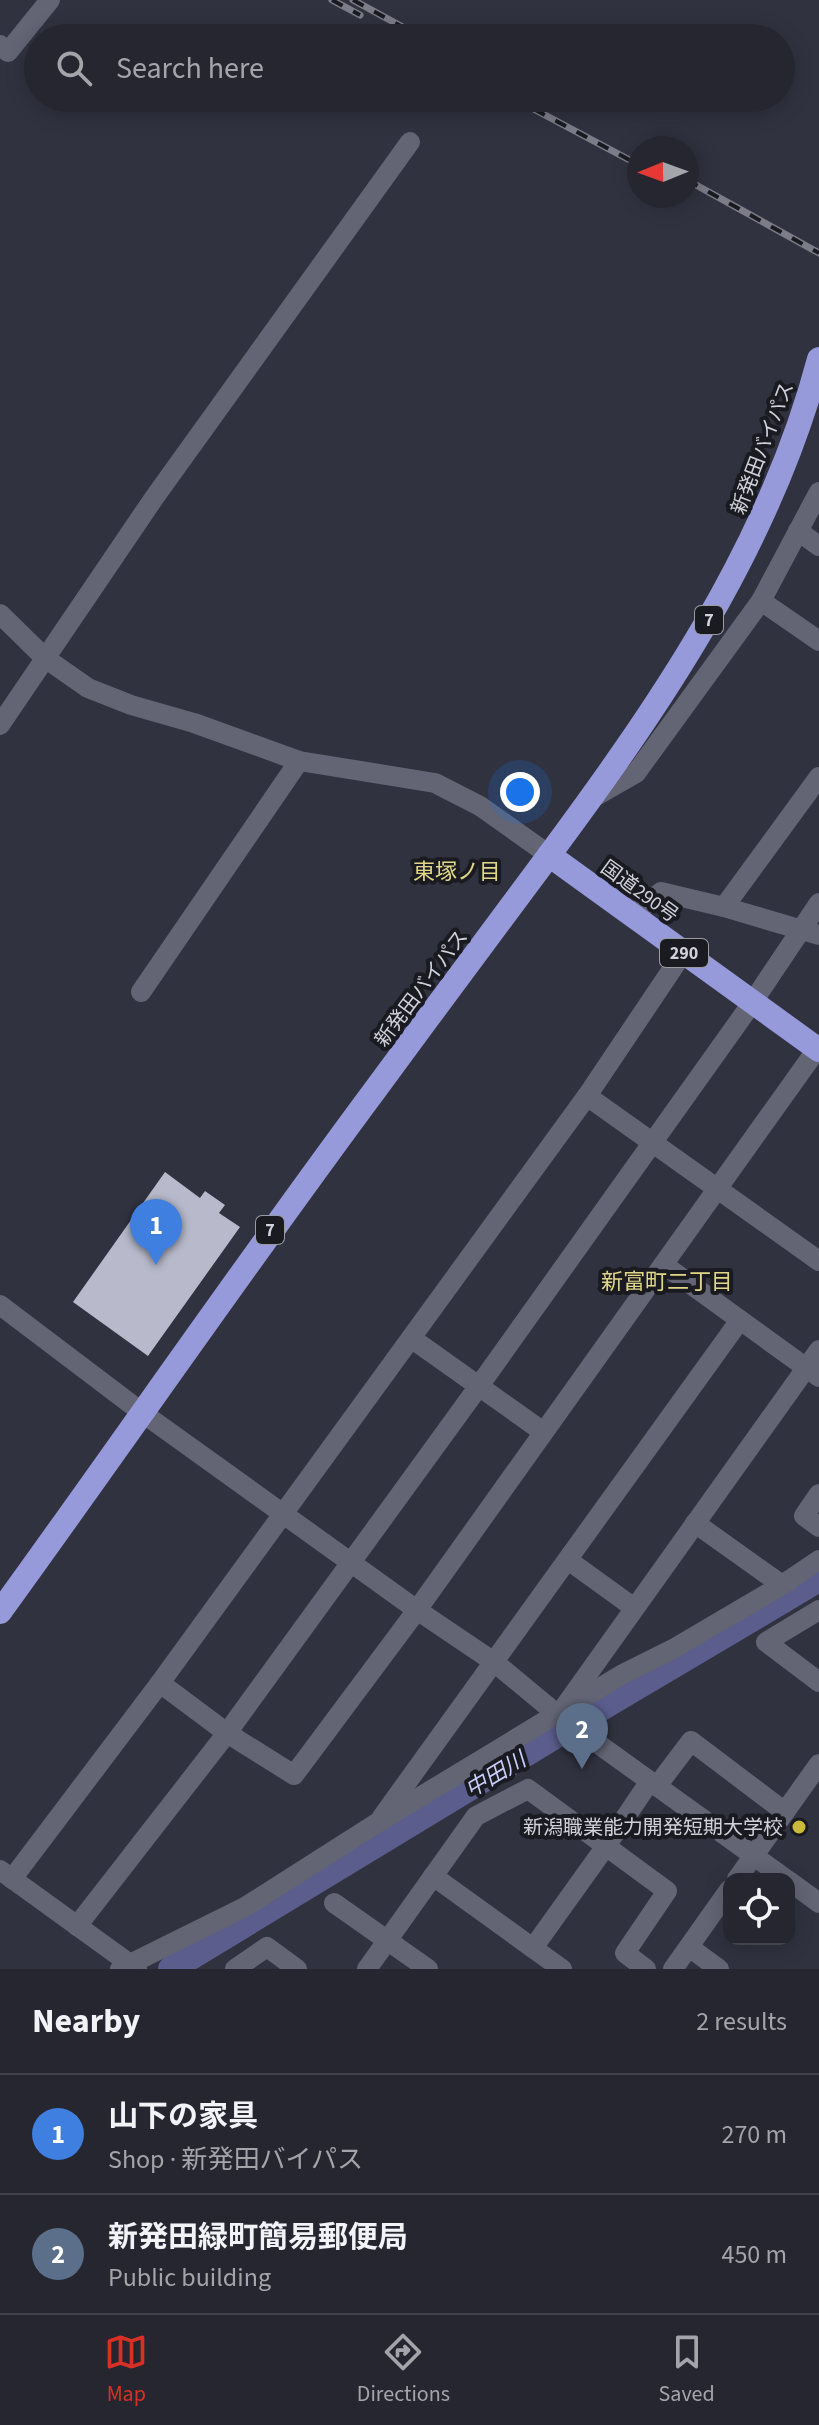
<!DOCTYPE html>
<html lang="en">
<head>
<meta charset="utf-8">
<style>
  body { margin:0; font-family:"Source Sans 3","Noto Sans JP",sans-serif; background:#2d2e38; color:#f1f3f6 }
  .controls { position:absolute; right:24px; bottom:24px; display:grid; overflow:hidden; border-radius:16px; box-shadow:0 4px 20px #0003 }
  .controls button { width:72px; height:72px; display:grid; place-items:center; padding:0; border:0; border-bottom:2px solid #42434c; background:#252630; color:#f1f3f6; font:40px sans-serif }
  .compass { position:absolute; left:627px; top:136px; width:72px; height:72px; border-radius:50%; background:#252630; box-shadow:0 4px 20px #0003; rotate:269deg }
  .you { position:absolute; left:520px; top:792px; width:28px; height:28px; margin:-20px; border:6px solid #fff; border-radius:50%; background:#1a73e8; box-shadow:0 0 0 12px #1a73e833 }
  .badge { display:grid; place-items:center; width:52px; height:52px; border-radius:50%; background:#d93025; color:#fff; font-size:26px; font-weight:700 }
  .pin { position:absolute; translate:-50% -66px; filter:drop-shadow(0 2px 4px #0008) }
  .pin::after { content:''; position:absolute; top:42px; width:28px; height:24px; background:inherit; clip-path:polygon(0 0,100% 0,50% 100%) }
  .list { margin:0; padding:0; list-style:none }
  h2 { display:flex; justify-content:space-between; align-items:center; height:104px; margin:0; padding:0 32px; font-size:34px }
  h2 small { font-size:26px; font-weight:400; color:#a3a5ab }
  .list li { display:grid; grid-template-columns:52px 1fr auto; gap:24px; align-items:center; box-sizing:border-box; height:120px; padding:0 32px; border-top:2px solid #42434c }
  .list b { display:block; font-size:30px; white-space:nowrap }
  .list p { margin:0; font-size:26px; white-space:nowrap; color:#a3a5ab }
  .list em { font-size:26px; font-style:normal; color:#a3a5ab }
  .icon { flex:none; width:44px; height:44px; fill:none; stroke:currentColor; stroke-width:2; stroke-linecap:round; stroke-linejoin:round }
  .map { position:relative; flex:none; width:819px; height:1969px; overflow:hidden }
  .search { position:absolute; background:#252630; box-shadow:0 4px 20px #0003; left:24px; right:24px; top:24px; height:88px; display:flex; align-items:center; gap:20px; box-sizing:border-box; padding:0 28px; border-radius:44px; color:#a3a5ab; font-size:30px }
  .sheet { height:344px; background:#252630 }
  nav { display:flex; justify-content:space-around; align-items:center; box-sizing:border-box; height:112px; border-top:2px solid #42434c; background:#252630; font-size:22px; color:#a3a5ab }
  nav a { display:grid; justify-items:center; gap:4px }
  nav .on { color:#d93025 }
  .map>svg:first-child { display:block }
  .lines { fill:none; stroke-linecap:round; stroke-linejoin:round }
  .river { stroke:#5b5d8d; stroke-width:26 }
  .building { fill:#b8bacb }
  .minor { stroke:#636474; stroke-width:20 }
  .highway { stroke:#9699da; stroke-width:24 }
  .rail-casing { stroke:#7c7d89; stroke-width:7 }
  .rail { stroke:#1a1a21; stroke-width:4; stroke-dasharray:12; stroke-linecap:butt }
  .poi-dot { fill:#caba39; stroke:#1a1a21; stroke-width:3 }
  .labels { text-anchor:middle; stroke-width:8; stroke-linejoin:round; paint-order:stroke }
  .shield { fill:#1a1a21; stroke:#999aa2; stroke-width:2 }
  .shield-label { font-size:18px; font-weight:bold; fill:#d0d1da }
  .street-label { font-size:20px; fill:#d0d1da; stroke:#1a1a21 }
  .poi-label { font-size:20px; fill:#d0d1da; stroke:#1a1a21; text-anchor:end }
  .neighbourhood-label { font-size:22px; fill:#e1d788; stroke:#1a1a21 }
  .water-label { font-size:22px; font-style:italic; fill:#cacefb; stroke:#1a1a21 }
</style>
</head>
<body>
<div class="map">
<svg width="819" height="1969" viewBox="0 0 819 1969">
  <rect width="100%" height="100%" fill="#313240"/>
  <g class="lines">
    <polyline class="river" points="171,1969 593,1713 819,1579"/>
  </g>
  <polygon class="building" points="165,1172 200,1198 205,1191 225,1205 219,1213 240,1227 148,1356 73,1302"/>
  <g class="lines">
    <g class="minor">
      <polyline points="0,45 8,52 50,0"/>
      <polyline points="798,531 819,546"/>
      <polyline points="761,601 819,641"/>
      <polyline points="0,614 45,658 88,688 131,705 194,723 299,761 435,783 480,806 549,855"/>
      <polyline points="0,725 154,498 410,142"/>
      <polyline points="594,797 636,773 761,601 819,492"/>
      <polyline points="724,907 819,777"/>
      <polyline points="633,915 661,892 724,907 819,935"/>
      <polyline points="141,992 299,761"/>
      <polyline points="587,1096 819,1261"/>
      <polyline points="664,1265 819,1377"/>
      <polyline points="0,1305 144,1414 417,1610 494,1662 558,1715 786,1879"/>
      <polyline points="411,1338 542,1431"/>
      <polyline points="819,1494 804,1516 819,1527"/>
      <polyline points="695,1523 782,1585"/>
      <polyline points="568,1560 633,1607"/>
      <polyline points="819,1610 766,1642 819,1682"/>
      <polyline points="160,1683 227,1733 294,1775 417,1610 817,1049"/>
      <polyline points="565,1706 819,1350"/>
      <polyline points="657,1786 691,1741 785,1812"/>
      <polyline points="382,1817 740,1320"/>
      <polyline points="0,1870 137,1969"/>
      <polyline points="433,1876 562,1969"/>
      <polyline points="12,1879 160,1683 587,1096 683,953"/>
      <polyline points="737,1879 819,1764"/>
      <polyline points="789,1881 819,1903"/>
      <polyline points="334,1903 428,1969"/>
      <polyline points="77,1926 227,1733 479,1386 752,1003 819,903"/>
      <polyline points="689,1947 719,1969"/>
      <polyline points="533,1948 606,1846 650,1781"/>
      <polyline points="120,1969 245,1907 377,1823 621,1675 673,1649 782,1585 819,1560"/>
      <polyline points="235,1969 267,1947 297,1969"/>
      <polyline points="367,1969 476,1816 528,1789 667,1891 625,1953 646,1969"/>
      <polyline points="673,1969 729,1890"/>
    </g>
    <g class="highway">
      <polyline points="549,855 819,1050"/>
      <path d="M 0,1612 C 126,1438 247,1262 375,1090 C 430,1015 486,940 541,866 C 657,710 769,549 819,359"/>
    </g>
    <defs>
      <g id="rail">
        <polyline points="332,0 360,15"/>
        <polyline points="353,0 423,38"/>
        <polyline points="513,98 639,165"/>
        <polyline points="687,180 819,253"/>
      </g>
    </defs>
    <use href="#rail" class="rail-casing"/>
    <use href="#rail" class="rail"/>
  </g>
  <circle class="poi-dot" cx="799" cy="1827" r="8"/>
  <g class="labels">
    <g class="shield">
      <rect x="695" y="606" width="28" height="28" rx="6"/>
      <rect x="660" y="939" width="48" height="28" rx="6"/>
      <rect x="256" y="1216" width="28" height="28" rx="6"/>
    </g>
    <g class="shield-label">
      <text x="709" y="626">7</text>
      <text x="684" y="959">290</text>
      <text x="270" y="1236">7</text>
    </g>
    <g class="street-label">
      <text transform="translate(762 448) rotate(-69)" y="7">新発田バイパス</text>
      <text transform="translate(640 891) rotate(36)" y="7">国道290号</text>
      <text transform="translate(421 988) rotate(-53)" y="7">新発田バイパス</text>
    </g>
    <g class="poi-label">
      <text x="783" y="1834">新潟職業能力開発短期大学校</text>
    </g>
    <g class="neighbourhood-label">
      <text x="457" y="879">東塚ノ目</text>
      <text x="667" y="1289">新富町二丁目</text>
    </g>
    <g class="water-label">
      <text transform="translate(495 1774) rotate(-31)" y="8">中田川</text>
    </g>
  </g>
</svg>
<div class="controls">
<button><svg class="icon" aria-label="locate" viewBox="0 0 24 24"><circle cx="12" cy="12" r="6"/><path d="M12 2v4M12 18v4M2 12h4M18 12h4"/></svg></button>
</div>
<svg class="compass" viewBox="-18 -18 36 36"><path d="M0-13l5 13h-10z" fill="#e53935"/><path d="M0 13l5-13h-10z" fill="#a3a5ab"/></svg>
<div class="you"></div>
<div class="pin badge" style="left:156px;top:1265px;background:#3f7fe0">1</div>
<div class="pin badge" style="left:582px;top:1769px;background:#5c6f8a">2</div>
<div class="search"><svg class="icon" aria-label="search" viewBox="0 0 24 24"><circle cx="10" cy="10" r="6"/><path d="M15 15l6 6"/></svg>Search here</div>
</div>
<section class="sheet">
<h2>Nearby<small>2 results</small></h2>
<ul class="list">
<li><span class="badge" style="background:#3f7fe0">1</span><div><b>山下の家具</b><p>Shop · 新発田バイパス</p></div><em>270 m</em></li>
<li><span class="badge" style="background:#5c6f8a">2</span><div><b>新発田緑町簡易郵便局</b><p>Public building</p></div><em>450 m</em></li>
</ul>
</section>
<nav>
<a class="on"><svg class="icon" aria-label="map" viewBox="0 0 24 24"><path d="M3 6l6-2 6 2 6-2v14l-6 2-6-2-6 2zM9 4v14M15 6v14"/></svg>Map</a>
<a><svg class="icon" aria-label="directions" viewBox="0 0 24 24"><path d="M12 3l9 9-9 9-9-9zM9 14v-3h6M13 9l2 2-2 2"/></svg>Directions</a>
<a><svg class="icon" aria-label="saved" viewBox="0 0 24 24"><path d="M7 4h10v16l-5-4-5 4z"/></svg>Saved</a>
</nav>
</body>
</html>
